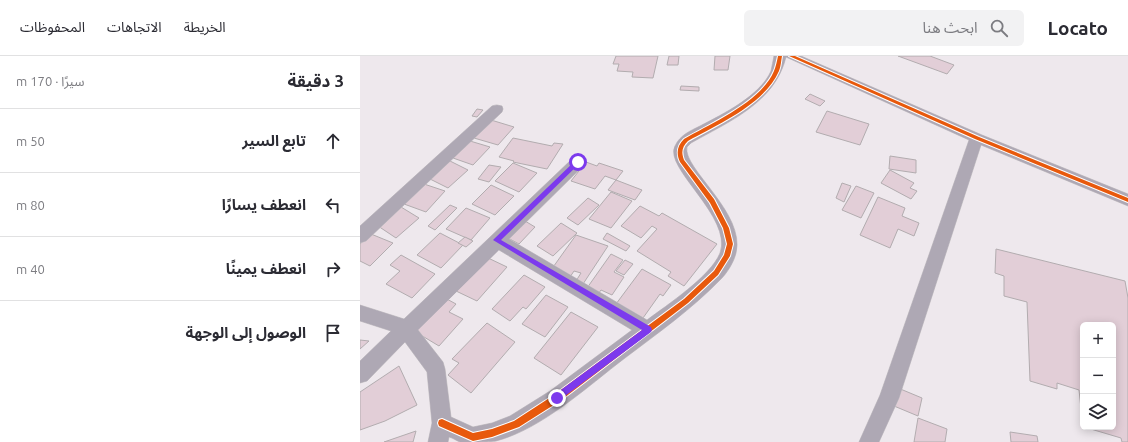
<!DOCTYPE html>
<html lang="ar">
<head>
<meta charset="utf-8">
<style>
  body { margin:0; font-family:Ubuntu,"Noto Sans Arabic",sans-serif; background:#f2f2f3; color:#2b2b33; direction:rtl }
  .controls { position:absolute; right:12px; bottom:12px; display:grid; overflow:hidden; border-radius:6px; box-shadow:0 2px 10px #0003 }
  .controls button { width:36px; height:36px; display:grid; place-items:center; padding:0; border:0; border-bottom:1px solid #e1e1e2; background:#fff; color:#2b2b33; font:20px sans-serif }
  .stop { position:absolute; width:12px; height:12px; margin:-9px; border:3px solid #7c3aed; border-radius:50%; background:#fff }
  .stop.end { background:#7c3aed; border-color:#fff; box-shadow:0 1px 4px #0008 }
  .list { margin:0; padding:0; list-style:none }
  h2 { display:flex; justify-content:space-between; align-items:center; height:52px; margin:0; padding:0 16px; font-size:17px }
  h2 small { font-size:13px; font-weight:400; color:#7c7c81 }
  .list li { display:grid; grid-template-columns:26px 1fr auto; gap:12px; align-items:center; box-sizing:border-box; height:64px; padding:0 16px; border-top:1px solid #e1e1e2 }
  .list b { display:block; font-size:15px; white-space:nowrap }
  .list em { font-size:13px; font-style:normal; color:#7c7c81 }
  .icon { flex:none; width:22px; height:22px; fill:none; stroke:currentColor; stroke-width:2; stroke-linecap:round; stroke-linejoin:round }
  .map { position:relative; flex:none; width:768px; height:386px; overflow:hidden; direction:ltr }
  header { display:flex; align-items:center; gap:24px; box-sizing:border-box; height:56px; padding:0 20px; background:#fff; border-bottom:1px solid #e1e1e2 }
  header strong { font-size:19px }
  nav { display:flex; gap:22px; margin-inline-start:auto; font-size:14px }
  .search { width:280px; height:36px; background:#f2f2f3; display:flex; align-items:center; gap:10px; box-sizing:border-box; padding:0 14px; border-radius:6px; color:#7c7c81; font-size:15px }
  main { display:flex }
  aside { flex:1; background:#fff }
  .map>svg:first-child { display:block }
  .building { fill:#e2ced7; stroke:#b2acaf }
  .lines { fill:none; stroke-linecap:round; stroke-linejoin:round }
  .street-casing { stroke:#c9c5c8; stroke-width:1 }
  .street { fill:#aea8b4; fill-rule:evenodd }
  .cycleway-casing { stroke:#fff; stroke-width:2 }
  .cycleway { fill:#e8590c; fill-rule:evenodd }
  .route { fill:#7c3aed }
</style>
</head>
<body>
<header>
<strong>Locato</strong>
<div class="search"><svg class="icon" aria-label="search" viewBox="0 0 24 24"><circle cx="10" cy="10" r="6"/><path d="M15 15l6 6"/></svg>ابحث هنا</div>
<nav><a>الخريطة</a><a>الاتجاهات</a><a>المحفوظات</a></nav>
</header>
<main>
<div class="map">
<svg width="768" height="386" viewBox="0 0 768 386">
  <rect width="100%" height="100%" fill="#eee8ed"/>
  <g class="building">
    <polygon points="256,0 298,0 293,22 272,21 273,16 257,15 259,8 253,8"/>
    <polygon points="309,0 319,0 318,9 307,9"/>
    <polygon points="355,0 370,0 368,14 354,14"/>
    <polygon points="538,0 570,0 594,9 587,18"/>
    <polygon points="321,30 339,31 339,35 320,34"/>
    <polygon points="450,38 465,45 460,50 445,43"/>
    <polygon points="117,53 123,54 117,61 112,60"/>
    <polygon points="467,55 509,68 500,89 456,76"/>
    <polygon points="131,64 154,71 138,89 114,82"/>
    <polygon points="153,82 192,90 194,87 203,88 187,113 153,106 154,105 139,101"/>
    <polygon points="110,85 130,91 113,109 93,102"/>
    <polygon points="530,100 556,104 556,117 529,113"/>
    <polygon points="90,105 108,114 88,132 70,123"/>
    <polygon points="226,106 237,110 239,107 263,115 256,124 245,120 235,133 211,125"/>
    <polygon points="153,107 177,117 159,136 135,125"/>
    <polygon points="129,109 141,111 129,126 118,123"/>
    <polygon points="530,114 554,127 550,132 557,135 551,143 521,127"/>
    <polygon points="256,124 282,134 275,144 248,134"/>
    <polygon points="482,127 491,130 484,146 476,142"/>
    <polygon points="64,128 85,135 66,156 44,148"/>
    <polygon points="131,129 154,140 135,159 112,148"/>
    <polygon points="496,130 514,137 501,162 482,154"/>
    <polygon points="251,136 272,145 251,172 229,163"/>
    <polygon points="518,141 545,152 542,160 559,167 554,180 538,173 530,192 500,179"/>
    <polygon points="228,142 239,149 218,169 207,162"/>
    <polygon points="90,149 97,152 75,174 68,170"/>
    <polygon points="280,150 299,160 302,157 357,188 324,230 308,220 311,216 277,195 297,173 292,170 281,182 261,170"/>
    <polygon points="41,151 59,162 36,182 18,170"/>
    <polygon points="106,152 130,162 111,184 86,173"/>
    <polygon points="165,165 175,171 159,188 148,182"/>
    <polygon points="201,167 217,177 193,200 177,190"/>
    <polygon points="80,177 103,189 81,212 57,199"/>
    <polygon points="247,177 270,190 266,195 243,183"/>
    <polygon points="11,178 33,187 10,210 0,205 0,188"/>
    <polygon points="216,179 248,190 223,228 216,225 221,217 214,215 210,221 191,214"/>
    <polygon points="105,181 113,185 106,191 98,187"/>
    <polygon points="636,193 765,225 768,242 768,386 762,386 761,382 724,371 753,371 753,269 723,269 723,371 719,334 697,327 697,333 670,325 667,246 644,240 644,220 635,217"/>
    <polygon points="251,198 263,204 254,216 264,221 252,239 241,234 238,238 227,232"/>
    <polygon points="41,199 75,218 52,242 26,228 40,215 30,209"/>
    <polygon points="126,201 147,211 117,245 96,235"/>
    <polygon points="265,204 273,208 264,219 256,215"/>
    <polygon points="282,213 311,229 303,240 300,238 283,262 256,248"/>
    <polygon points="164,219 185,231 166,253 163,251 150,265 132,253"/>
    <polygon points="186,239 208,251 185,281 162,268"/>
    <polygon points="85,242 96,248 89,256 103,263 79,290 54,275"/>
    <polygon points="211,256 238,271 201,319 174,302"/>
    <polygon points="127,267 155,286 111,337 88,319 99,307 92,303"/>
    <polygon points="0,284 9,285 0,293"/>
    <polygon points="39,310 57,349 25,365 0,374 0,336"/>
    <polygon points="538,332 562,342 558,360 534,350"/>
    <polygon points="558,362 587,373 585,386 554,386"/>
    <polygon points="56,375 53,386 24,386"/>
    <polygon points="650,376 677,380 678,386 651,386"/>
  </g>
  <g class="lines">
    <defs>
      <g id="street">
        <path d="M 414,0 L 441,0 L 622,79 L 768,138 L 768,150 L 621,89 L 539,342 L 519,386 L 499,386 L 520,339 L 609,84 L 426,1 C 415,47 368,66 331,87 L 327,91 C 322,112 386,157 376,197 C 374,206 367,217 361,223 C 332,253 298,277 265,302 C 228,330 182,373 136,385 C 130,386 107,386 100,386 C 97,385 93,382 89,381 L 88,386 L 68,386 L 72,367 L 67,316 L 45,286 L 7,325 L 0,327 L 0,305 L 31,275 L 0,265 L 0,249 L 44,263 L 213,102 L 218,101 L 223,102 L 225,106 L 223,110 L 149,183 L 287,264 C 307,249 351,220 360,197 C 373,161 303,112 315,90 C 320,79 330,75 340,70 C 363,58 400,40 411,15 C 412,10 413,5 414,0 ZM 139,194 L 272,274 L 190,335 L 150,360 L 132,367 L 113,371 L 91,361 L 85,313 L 83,306 L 58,274 Z"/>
        <polygon points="137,49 142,50 143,53 142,56 6,185 0,187 0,170 132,50"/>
      </g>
    </defs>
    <use href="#street" class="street-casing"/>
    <use href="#street" class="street"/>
    <defs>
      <g id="cycleway">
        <path d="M 418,0 L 422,0 C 421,5 421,10 419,15 C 405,48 357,69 328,85 C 322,91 321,96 324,104 L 354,143 L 369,172 L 373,188 L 370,200 L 358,219 L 328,247 L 200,345 L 159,371 L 132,381 L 113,385 L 79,370 L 78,367 L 79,364 L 82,363 L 113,377 L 132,373 L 154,365 L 194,339 L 324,243 L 354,215 L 364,199 L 367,188 L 363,172 L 350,147 L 320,106 C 316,97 317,90 324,83 C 352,67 401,46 414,15 C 416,10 417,5 418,0 Z"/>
        <polygon points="429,0 435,0 619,81 768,142 768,146 615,83"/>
      </g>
    </defs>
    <use href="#cycleway" class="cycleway-casing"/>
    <use href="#cycleway" class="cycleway"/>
  </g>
  <polygon class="route" points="216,104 221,106 141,184 291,271 292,274 291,276 197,346 194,345 194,339 282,274 133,184"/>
</svg>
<div class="controls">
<button>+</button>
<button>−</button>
<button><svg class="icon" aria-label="layers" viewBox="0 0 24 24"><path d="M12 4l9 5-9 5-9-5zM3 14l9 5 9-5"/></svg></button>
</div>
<div class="stop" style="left:218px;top:106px"></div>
<div class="stop end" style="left:197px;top:342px"></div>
</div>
<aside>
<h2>3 دقيقة<small>سيرًا · 170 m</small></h2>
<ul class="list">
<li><svg class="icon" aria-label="ahead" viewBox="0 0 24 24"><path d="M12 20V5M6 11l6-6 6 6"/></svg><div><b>تابع السير</b></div><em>50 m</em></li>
<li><svg class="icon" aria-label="left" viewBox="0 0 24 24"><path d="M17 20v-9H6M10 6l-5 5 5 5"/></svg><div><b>انعطف يسارًا</b></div><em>80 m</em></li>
<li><svg class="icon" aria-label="right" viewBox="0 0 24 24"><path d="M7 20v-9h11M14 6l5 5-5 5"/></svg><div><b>انعطف يمينًا</b></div><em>40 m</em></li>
<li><svg class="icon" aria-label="arrive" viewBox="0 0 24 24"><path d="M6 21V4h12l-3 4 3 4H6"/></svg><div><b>الوصول إلى الوجهة</b></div></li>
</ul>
</aside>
</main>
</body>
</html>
